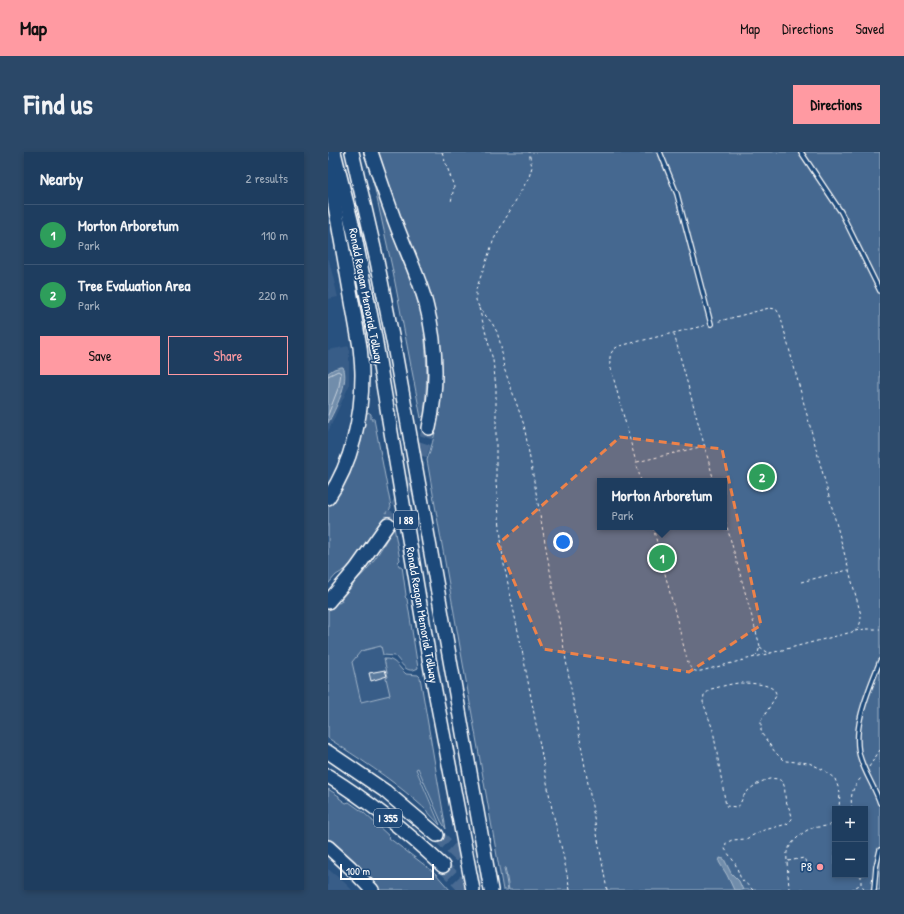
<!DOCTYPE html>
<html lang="en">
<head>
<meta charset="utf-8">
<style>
  body { margin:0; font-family:"Patrick Hand",sans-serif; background:#2b4868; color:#f1f3f6 }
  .controls { position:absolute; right:12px; bottom:12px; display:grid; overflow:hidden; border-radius:0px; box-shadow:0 2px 6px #0003 }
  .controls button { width:36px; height:36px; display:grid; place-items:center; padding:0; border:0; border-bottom:1px solid #3c5674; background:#1e3d5f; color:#f1f3f6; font:20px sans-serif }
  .scale { position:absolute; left:12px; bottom:10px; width:94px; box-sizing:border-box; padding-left:4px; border:2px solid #fff; border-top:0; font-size:11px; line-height:14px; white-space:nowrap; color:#fff; -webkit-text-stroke:3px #1f4a7a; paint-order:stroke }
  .you { position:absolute; left:235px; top:390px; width:14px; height:14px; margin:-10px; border:3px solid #fff; border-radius:50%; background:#1a73e8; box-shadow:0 0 0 6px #1a73e833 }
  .badge { display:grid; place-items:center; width:26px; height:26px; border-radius:50%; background:#ff9aa2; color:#fff; font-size:13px; font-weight:700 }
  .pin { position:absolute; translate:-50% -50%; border:2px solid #fff; box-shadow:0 1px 4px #0006 }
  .popup { position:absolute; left:269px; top:326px; width:130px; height:52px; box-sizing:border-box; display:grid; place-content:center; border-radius:0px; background:#1e3d5f; filter:drop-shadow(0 1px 3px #0005); font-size:13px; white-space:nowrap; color:#a1aebd }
  .popup b { font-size:15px; color:#f1f3f6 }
  .popup::after { content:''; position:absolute; left:50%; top:100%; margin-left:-8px; border:8px solid transparent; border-top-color:#1e3d5f }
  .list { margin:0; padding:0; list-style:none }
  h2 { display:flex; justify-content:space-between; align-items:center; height:52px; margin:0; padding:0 16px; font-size:17px }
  h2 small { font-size:13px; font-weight:400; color:#a1aebd }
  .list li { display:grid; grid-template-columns:26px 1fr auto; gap:12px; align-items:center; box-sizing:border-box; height:60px; padding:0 16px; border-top:1px solid #3c5674 }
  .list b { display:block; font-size:15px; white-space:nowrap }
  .list p { margin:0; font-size:13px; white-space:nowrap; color:#a1aebd }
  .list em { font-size:13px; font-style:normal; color:#a1aebd }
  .actions { display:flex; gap:8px; padding:12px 16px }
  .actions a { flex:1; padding:9px 0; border:1px solid #ff9aa2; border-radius:0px; text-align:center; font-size:14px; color:#ff9aa2 }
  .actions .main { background:#ff9aa2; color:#111 }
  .map { position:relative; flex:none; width:552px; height:738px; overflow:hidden; border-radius:0px }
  header { display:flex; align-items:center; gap:24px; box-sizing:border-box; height:56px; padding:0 20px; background:#ff9aa2; color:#111 }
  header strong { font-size:19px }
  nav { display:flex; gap:22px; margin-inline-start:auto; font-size:14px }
  .intro { display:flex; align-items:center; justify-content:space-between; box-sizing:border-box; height:96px; padding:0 24px }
  h1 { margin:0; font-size:28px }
  .button { padding:10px 18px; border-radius:0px; background:#ff9aa2; color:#111; font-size:14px; font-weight:700 }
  main { display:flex; gap:24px; padding:0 24px }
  aside { flex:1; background:#1e3d5f; border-radius:0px; box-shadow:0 2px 6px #0003 }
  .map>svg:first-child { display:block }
  .built { fill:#375d88 }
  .green { fill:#446890; stroke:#a2b4c8; fill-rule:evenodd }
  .water { fill:#718dab; stroke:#aabbcd }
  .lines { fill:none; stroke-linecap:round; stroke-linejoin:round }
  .shore { stroke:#c6d1dd; stroke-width:1 }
  .building { fill:#5a7a9d; stroke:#fff }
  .motorway-tunnel { stroke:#486b92; stroke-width:13; stroke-dasharray:13 6; stroke-linecap:butt }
  .service-casing { stroke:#fff; stroke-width:6 }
  .motorway-casing { stroke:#fff; stroke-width:16 }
  .path { stroke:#fff; stroke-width:1; stroke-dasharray:3 3; stroke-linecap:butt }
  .service { stroke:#1f4a7a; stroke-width:3.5 }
  .motorway { stroke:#1f4a7a; stroke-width:13 }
  .marked { fill:#ee8249; fill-opacity:0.2; stroke:#ee8249; stroke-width:3; stroke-dasharray:8 5; stroke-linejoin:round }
  .poi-dot { fill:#ff9aa2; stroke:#1f4a7a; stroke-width:1.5 }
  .labels { text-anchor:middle; stroke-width:3.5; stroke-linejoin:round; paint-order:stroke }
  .shield { fill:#1f4a7a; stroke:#bcc9d7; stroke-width:1 }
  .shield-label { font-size:11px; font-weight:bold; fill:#fff }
  .street-label { font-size:12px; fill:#fff; stroke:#1f4a7a }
  .poi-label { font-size:12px; fill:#fff; stroke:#1f4a7a; text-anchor:end }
</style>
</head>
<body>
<header>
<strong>Map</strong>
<nav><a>Map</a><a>Directions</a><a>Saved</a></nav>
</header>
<div class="intro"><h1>Find us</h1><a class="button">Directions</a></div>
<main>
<aside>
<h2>Nearby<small>2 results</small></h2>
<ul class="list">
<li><span class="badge" style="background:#2e9e5b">1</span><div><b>Morton Arboretum</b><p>Park</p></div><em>110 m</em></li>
<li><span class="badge" style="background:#2e9e5b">2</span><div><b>Tree Evaluation Area</b><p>Park</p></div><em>220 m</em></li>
</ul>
<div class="actions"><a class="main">Save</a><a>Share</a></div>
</aside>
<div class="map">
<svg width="552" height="738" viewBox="0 0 552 738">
  <rect width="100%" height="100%" fill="#28517f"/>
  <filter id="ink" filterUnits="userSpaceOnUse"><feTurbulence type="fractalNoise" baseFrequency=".025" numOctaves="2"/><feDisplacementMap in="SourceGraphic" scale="8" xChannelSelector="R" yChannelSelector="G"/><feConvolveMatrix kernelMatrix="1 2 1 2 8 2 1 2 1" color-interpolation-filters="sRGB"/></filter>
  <g filter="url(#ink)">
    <g class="built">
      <polygon points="0,104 10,145 0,147"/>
      <polygon points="21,194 21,234 0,280 0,198"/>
      <polygon points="53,494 60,525 59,526 62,543 33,550 24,510 33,499"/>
      <polygon points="0,717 17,731 24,738 0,738"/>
    </g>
    <g class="green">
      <path d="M 47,0 L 552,0 L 552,738 L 181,738 L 177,715 L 176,716 L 180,738 L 175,738 L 99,308 C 115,262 118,215 108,167 ZM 272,329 L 396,329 L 396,375 L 272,375 ZM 507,657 L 537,657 L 537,723 L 507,723 Z"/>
      <path d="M 44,24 L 45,24 L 95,152 L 98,182 L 96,182 C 100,212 99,234 96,263 L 93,266 L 64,115 Z"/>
      <polygon points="40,260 43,262 43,267 46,267 63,355 60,360 58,360 59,362 34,398 18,417 8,423 0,432 0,351 36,267"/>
      <path d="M 66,375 L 72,408 L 70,410 L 71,414 L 74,414 L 78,443 L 77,445 L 79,447 L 90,516 C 78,523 74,511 67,504 L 55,503 L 53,494 L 33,499 L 24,510 L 33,550 L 62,543 L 58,526 L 60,525 L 56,507 C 67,506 71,516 78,522 L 90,523 L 92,525 L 118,677 L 113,669 L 90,616 L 88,617 L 112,673 C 104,665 97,656 88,649 C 61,625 30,606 0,586 L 0,458 L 4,456 L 8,450 L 11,451 L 14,449 L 13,447 L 26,432 L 25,431 C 44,416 54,395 66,375 Z"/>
      <polygon points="0,637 11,644 11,646 18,651 21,650 35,660 62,685 61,686 107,721 122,738 52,738 12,698 0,688"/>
    </g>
    <g class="water">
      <path d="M 13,215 L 15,215 C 22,229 7,258 0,271 L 0,221 L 6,217 Z"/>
      <polygon points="392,706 396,707 403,721 411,729 415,738 406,738 399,723 391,710"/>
    </g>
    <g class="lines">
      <polyline class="shore" points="0,224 10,219 13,221 11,234 0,263"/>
    </g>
    <polygon class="building" points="57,518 59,524 43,529 41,521"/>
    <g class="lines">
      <g class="motorway-tunnel">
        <polyline points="60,372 78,338 90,311 101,276"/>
        <polyline points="109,683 135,707 163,738"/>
        <polyline points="115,714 138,738"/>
      </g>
      <defs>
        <g id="service">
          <polyline points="332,0 349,42 383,172"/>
          <polyline points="473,0 513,60 552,139"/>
          <path d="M 552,509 C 541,538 522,578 533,608 C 538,623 547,636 552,651"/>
          <polyline points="546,738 548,715 552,698"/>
        </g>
        <g id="motorway">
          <polyline points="6,0 26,80 47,185 103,518 145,738"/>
          <polyline points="24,0 49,109 66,194 163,738"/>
          <path d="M 43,0 C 51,24 59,48 68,72 C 78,99 91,125 98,152 C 109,193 110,234 101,276"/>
          <path d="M 0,14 L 32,195 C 33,205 34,214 34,223 C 34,265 24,311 0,346"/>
          <polyline points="0,450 28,417 60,372"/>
          <polyline points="0,600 57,639 109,683"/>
          <path d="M 0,624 C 42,650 79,680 115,714"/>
          <polyline points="0,695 22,715 44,738"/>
        </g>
      </defs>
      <use href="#service" class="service-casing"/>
      <use href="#motorway" class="motorway-casing"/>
      <g class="path">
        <polyline points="114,0 126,35 123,50"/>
        <polyline points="151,155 148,148 148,138 166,87 201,25 204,15 201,0"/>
        <polyline points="346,182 386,329"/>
        <polyline points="309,310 376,294"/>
        <path d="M 313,329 L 282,213 C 281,203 283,198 291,194 L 379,173"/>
        <polyline points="396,364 432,494 430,501 426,505"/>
        <path d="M 325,375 L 360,511 C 363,518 366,520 373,519 L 524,480 C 532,476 533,471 533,463 L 452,163 L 448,157 L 441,156 L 388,170"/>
        <polyline points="473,430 520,418"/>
        <polyline points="527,479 537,477 552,477"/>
        <polyline points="432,495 439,500 443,501"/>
        <polyline points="541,615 552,598"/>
        <path d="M 524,657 C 522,644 524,635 534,625"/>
        <polyline points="460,709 476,706 482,719"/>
        <polyline points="533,723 533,732 537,738"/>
        <polyline points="242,738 235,702 224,657 195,503 175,408 168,331 168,236 165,208 151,156 164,171 169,180 173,194 176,216 196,273 279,738"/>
        <path d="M 425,738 L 413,727 L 407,711 L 397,697 L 398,691 L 404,688 L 418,687 L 433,679 L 459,672 L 464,667 C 464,660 460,655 458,649 C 456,644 458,636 455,631 C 447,619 423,634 417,642 C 414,646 413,651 410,655 L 398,654 L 385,578 L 375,550 L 376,543 L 383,537 C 392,535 401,532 411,531 C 420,531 450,531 448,544 L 433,569 L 433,578 L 434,582 L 447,600 L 455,608 L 458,609 L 481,611 L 496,618 L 507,627 L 512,640 L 511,657"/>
        <path d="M 461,738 C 461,730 458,706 459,700 C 462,691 475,679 484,676 C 492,674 501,676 507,669"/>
        <polyline points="523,738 533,732"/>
      </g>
      <use href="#service" class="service"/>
      <use href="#motorway" class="motorway"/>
    </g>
  </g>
  <path class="marked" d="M 292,285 L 394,297 L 433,473 L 361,520 L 215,497 L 170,392 Z"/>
  <circle class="poi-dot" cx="492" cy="715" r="4"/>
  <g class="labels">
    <g class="shield">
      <rect x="66" y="359" width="24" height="18" rx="3"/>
      <rect x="46" y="657" width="28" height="18" rx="3"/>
    </g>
    <g class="shield-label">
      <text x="78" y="372">I 88</text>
      <text x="60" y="670">I 355</text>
    </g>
    <g class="street-label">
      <text transform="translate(38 144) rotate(79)" y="4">Ronald Reagan Memorial Tollway</text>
      <text transform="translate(94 463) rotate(80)" y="4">Ronald Reagan Memorial Tollway</text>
    </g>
    <g class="poi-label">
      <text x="484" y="719">P8</text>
    </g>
  </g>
</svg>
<div class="controls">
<button>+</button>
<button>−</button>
</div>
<div class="scale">100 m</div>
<div class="you"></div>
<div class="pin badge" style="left:334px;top:406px;background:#2e9e5b">1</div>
<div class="popup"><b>Morton Arboretum</b>Park</div>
<div class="pin badge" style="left:434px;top:325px;background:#2e9e5b">2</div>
</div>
</main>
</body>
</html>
